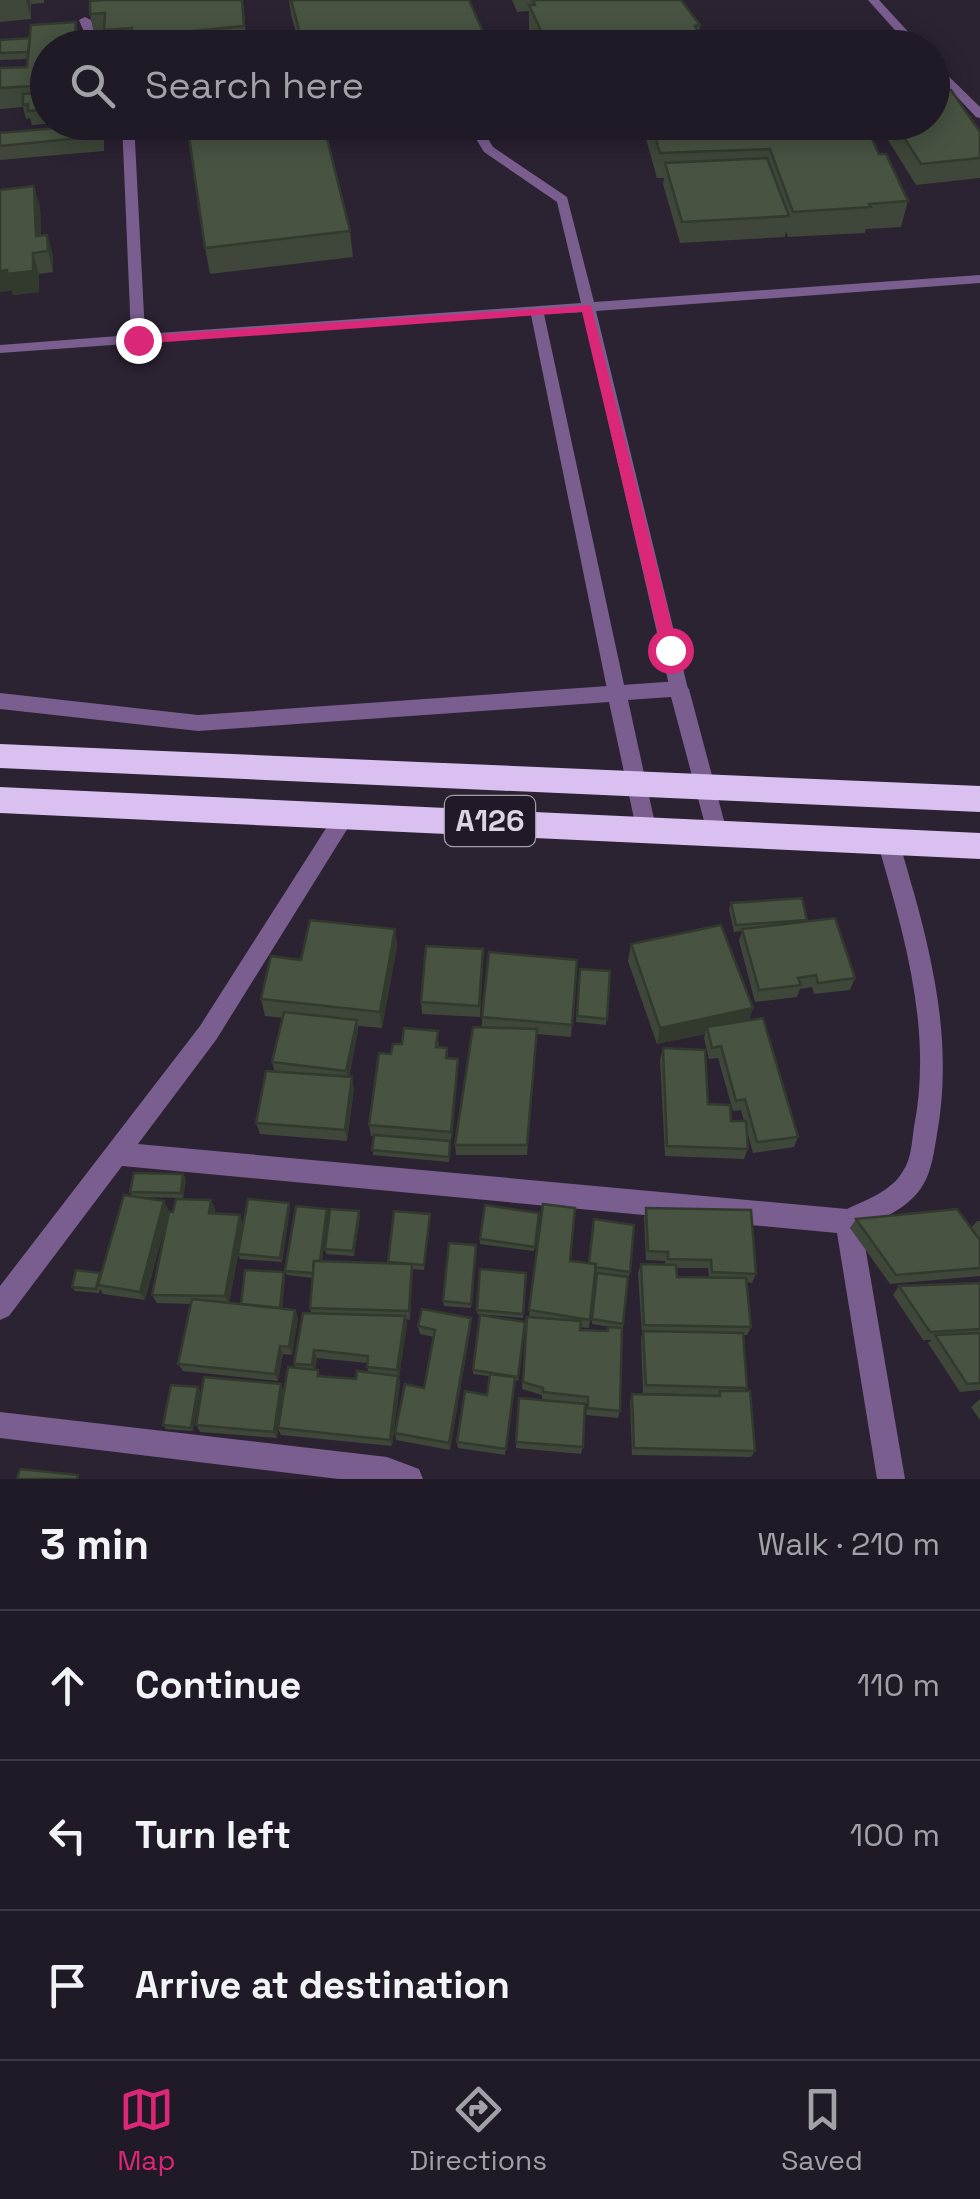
<!DOCTYPE html>
<html lang="en">
<head>
<meta charset="utf-8">
<style>
  body { margin:0; font-family:"Space Grotesk",sans-serif; background:#28232e; color:#f1f3f6 }
  .stop { position:absolute; width:30px; height:30px; margin:-22px; border:8px solid #db2777; border-radius:50%; background:#fff }
  .stop.end { background:#db2777; border-color:#fff; box-shadow:0 2px 10px #0008 }
  .list { margin:0; padding:0; list-style:none }
  h2 { display:flex; justify-content:space-between; align-items:center; height:130px; margin:0; padding:0 40px; font-size:42px }
  h2 small { font-size:32px; font-weight:400; color:#a2a1a7 }
  .list li { display:grid; grid-template-columns:65px 1fr auto; gap:30px; align-items:center; box-sizing:border-box; height:150px; padding:0 40px; border-top:2px solid #3d3843 }
  .list b { display:block; font-size:38px; white-space:nowrap }
  .list em { font-size:32px; font-style:normal; color:#a2a1a7 }
  .icon { flex:none; width:55px; height:55px; fill:none; stroke:currentColor; stroke-width:2; stroke-linecap:round; stroke-linejoin:round }
  .map { position:relative; flex:none; width:980px; height:1479px; overflow:hidden }
  .search { position:absolute; background:#201a26; box-shadow:0 5px 25px #0003; left:30px; right:30px; top:30px; height:110px; display:flex; align-items:center; gap:25px; box-sizing:border-box; padding:0 35px; border-radius:55px; color:#a2a1a7; font-size:38px }
  .sheet { height:580px; background:#201a26 }
  nav { display:flex; justify-content:space-around; align-items:center; box-sizing:border-box; height:140px; border-top:2px solid #3d3843; background:#201a26; font-size:28px; color:#a2a1a7 }
  nav a { display:grid; justify-items:center; gap:5px }
  nav .on { color:#db2777 }
  .map>svg:first-child { display:block }
  .lines { fill:none; stroke-linecap:round; stroke-linejoin:round }
  .lane { fill:#7a5e90; fill-rule:evenodd }
  .street { fill:#7a5e90; fill-rule:evenodd }
  .highway { fill:#dabff1; fill-rule:evenodd }
  .wall { fill:#3e4739; fill-rule:evenodd }
  .shaded-wall { fill:#323a2e }
  .building { fill:#485342; stroke:#323a2e; stroke-width:2.5 }
  .route { fill:#db2777 }
  .labels { text-anchor:middle; stroke-width:9; stroke-linejoin:round; paint-order:stroke }
  .shield { fill:#211928; stroke:#a29da8; stroke-width:2.5 }
  .shield-label { font-size:30px; font-weight:bold; fill:#dad5df }
</style>
</head>
<body>
<div class="map">
<svg width="980" height="1479" viewBox="0 0 980 1479">
  <rect width="100%" height="100%" fill="#2b2232"/>
  <g class="lines">
    <g class="lane">
      <polygon points="868,0 879,0 923,48 911,48"/>
      <polygon points="85,17 91,20 102,48 91,48 79,20"/>
      <polygon points="932,60 980,107 980,118 976,117 932,70"/>
      <polygon points="122,122 134,122 145,334 581,303 557,202 484,152 466,122 478,122 493,147 567,197 594,302 980,275 980,283 596,311 688,689 679,696 670,689 583,312 544,314 626,694 617,701 608,694 531,315 0,353 0,345 131,335"/>
    </g>
    <g class="street">
      <polygon points="679,681 689,689 727,832 724,838 717,841 710,838 707,832 671,697 628,700 656,828 653,834 646,837 639,834 636,828 609,702 198,731 0,709 0,693 198,715"/>
      <path d="M 344,808 L 351,811 L 354,817 L 351,823 L 216,1040 L 138,1144 L 847,1209 C 866,1200 892,1191 903,1171 C 911,1160 912,1141 914,1127 C 933,1030 904,934 877,841 L 881,835 L 888,832 L 895,835 C 904,853 908,874 914,893 C 936,972 952,1052 937,1134 C 934,1151 932,1170 923,1185 C 910,1207 884,1218 862,1228 L 905,1479 L 877,1479 L 837,1233 L 122,1166 L 9,1316 L 0,1320 L 0,1286 L 200,1026 L 337,811 Z"/>
      <polygon points="0,1412 387,1457 419,1469 423,1479 339,1479 0,1438"/>
    </g>
    <g class="highway">
      <polygon points="0,744 980,786 980,812 0,768"/>
      <polygon points="0,787 980,833 980,859 0,813"/>
    </g>
  </g>
  <g class="wall">
    <polygon points="0,0 44,0 44,3 31,4 31,19 0,22"/>
    <polygon points="243,0 247,48 108,48 106,38 95,39 90,14"/>
    <polygon points="289,0 469,0 490,48 300,48 291,14"/>
    <polygon points="512,0 681,0 700,25 699,33 708,48 537,48 529,30 529,11 517,12"/>
    <polygon points="76,22 80,48 48,48 48,122 56,123 32,125 30,118 26,119 23,107 0,109 0,68 27,67 27,59 0,60 0,40 30,38"/>
    <polygon points="942,90 980,132 980,178 916,185 877,122 932,122"/>
    <polygon points="648,122 864,122 879,154 908,201 901,227 866,229 865,233 788,237 786,231 785,237 680,243 663,184 664,178 657,178 646,139"/>
    <polygon points="100,124 104,138 104,151 0,160 0,133"/>
    <polygon points="0,190 40,207 41,236 47,235 53,256 53,272 39,274 39,292 13,295 12,290 0,292"/>
    <polygon points="350,231 353,257 210,274 205,248"/>
    <polygon points="731,903 807,920 807,921 855,978 850,990 814,994 812,987 800,989 797,997 755,1002 739,941 742,931 734,932 729,909"/>
    <polygon points="395,929 397,946 382,1028 358,1026 358,1031 349,1077 354,1088 347,1141 260,1134 256,1123 275,1072 272,1062 283,1018 265,1016 261,999 301,960"/>
    <polygon points="631,944 753,1008 749,1020 798,1137 794,1147 753,1153 746,1128 748,1149 744,1159 665,1156 660,1060 663,1048 708,1104 731,1121 744,1121 741,1110 733,1111 718,1058 709,1059 704,1038 705,1034 657,1044 628,961"/>
    <polygon points="577,960 571,1037 537,1034 527,1155 456,1155 455,1145 482,1027 482,1017"/>
    <polygon points="483,961 480,1017 422,1014 421,1002"/>
    <polygon points="580,969 610,971 606,1025 576,1022"/>
    <polygon points="439,1042 438,1047 447,1048 448,1059 458,1070 449,1162 373,1155 374,1136 371,1136 369,1125 391,1054 402,1044"/>
    <polygon points="183,1174 186,1179 183,1198 133,1197 169,1211 145,1300 103,1294 100,1289 99,1293 75,1291 72,1287 101,1274 133,1197 130,1192"/>
    <polygon points="211,1200 215,1210 214,1213 240,1215 243,1225 289,1203 290,1208 282,1262 240,1259 238,1255 229,1303 241,1304 285,1276 282,1308 295,1310 298,1318 292,1355 283,1354 278,1381 183,1371 178,1364 191,1304 157,1303 152,1295 173,1212"/>
    <polygon points="543,1204 570,1261 630,1272 629,1276 595,1272 589,1328 580,1327 580,1330 607,1331 608,1327 616,1328 592,1324 597,1273 623,1324 620,1411 618,1418 586,1415 587,1404 542,1400 542,1395 522,1389 527,1317 529,1317"/>
    <path d="M 646,1208 L 756,1274 L 752,1283 L 747,1282 L 751,1327 L 747,1335 L 743,1335 L 747,1388 L 745,1391 L 755,1451 L 751,1457 L 632,1455 L 630,1401 L 632,1394 L 718,1395 L 643,1393 L 641,1339 L 642,1334 L 638,1273 L 641,1264 L 665,1265 L 665,1261 L 646,1260 L 644,1218 ZM 676,1268 L 708,1268 L 709,1277 L 677,1277 Z"/>
    <polygon points="359,1211 360,1216 354,1256 326,1254 325,1249"/>
    <polygon points="539,1213 534,1251 480,1244 480,1239"/>
    <path d="M 328,1214 L 322,1261 L 388,1264 L 430,1218 L 424,1270 L 412,1269 L 410,1320 L 406,1319 L 407,1324 L 399,1377 L 400,1383 L 392,1446 L 281,1435 L 278,1429 L 277,1438 L 200,1432 L 196,1425 L 284,1391 L 296,1368 L 294,1364 L 311,1313 L 310,1308 L 313,1278 L 287,1275 L 285,1271 ZM 317,1358 L 367,1363 L 368,1372 L 356,1379 L 320,1376 L 318,1370 L 315,1370 Z"/>
    <polygon points="856,1219 971,1228 977,1221 980,1221 980,1276 890,1284 850,1228"/>
    <polygon points="476,1245 471,1308 444,1306 443,1301"/>
    <polygon points="480,1269 526,1273 523,1318 477,1314"/>
    <polygon points="980,1283 980,1390 960,1392 928,1343 932,1340 923,1340 893,1295 899,1286"/>
    <polygon points="471,1318 471,1326 450,1450 396,1440 395,1433 424,1388 434,1337 420,1334 418,1326"/>
    <polygon points="525,1322 518,1381 515,1380 505,1455 458,1448 457,1442 487,1395 489,1376 473,1374 473,1370"/>
    <polygon points="198,1387 200,1391 193,1431 166,1429 163,1425"/>
    <polygon points="519,1398 583,1447 581,1454 516,1448"/>
    <polygon points="980,1399 980,1420 971,1407"/>
  </g>
  <g class="shaded-wall">
    <polygon points="26,0 30,0 31,19"/>
    <polygon points="76,22 80,42 80,48 74,48"/>
    <polygon points="34,186 40,207 42,252 36,236"/>
    <polygon points="47,235 53,256 53,272 48,251"/>
    <polygon points="33,253 39,274 39,292 13,295 12,290 0,292 0,271"/>
    <polygon points="395,929 397,946 382,1028 380,1012"/>
    <polygon points="753,1008 748,1024 707,1027 705,1034 657,1044 660,1028"/>
    <polygon points="357,1020 358,1031 348,1081 346,1071"/>
    <polygon points="458,1059 458,1070 452,1142 451,1132"/>
    <polygon points="352,1077 354,1088 347,1141 345,1130"/>
    <polygon points="183,1174 186,1179 183,1198 181,1193"/>
    <polygon points="211,1200 215,1210 213,1222 209,1213"/>
    <polygon points="164,1201 169,1211 145,1300 140,1292"/>
    <polygon points="289,1203 290,1208 282,1262 280,1258"/>
    <polygon points="327,1209 328,1214 321,1268 320,1263"/>
    <polygon points="359,1211 360,1216 354,1256 353,1251"/>
    <polygon points="240,1215 243,1225 229,1304 225,1296"/>
    <polygon points="412,1264 413,1273 410,1320 409,1311"/>
    <polygon points="284,1272 285,1276 282,1312 280,1308"/>
    <polygon points="295,1310 298,1318 292,1355 289,1347"/>
    <polygon points="405,1316 407,1324 399,1377 400,1383 392,1446 390,1440 398,1377 397,1370"/>
    <polygon points="471,1318 471,1326 450,1450 449,1443"/>
    <polygon points="280,1346 283,1354 278,1381 275,1374"/>
    <polygon points="314,1350 317,1358 315,1373 312,1365"/>
    <polygon points="281,1384 284,1391 277,1438 274,1432"/>
    <polygon points="198,1387 200,1391 193,1431 191,1428"/>
  </g>
  <g class="building">
    <polygon points="104,0 242,0 244,26 132,37 132,28 104,30 105,13 90,14 90,1"/>
    <polygon points="291,0 469,0 490,48 304,48"/>
    <polygon points="533,0 681,0 700,25 695,26 708,48 549,48 529,5 535,5"/>
    <polygon points="76,22 74,48 48,48 48,85 0,88 0,68 27,67 31,25"/>
    <polygon points="30,38 28,52 0,53 0,40"/>
    <polygon points="932,74 945,77 934,91 951,90 980,132 980,158 921,164 894,122 932,122"/>
    <polygon points="48,92 48,109 28,111 28,104 23,105 23,94"/>
    <polygon points="187,122 323,122 350,231 205,248"/>
    <polygon points="651,122 864,122 879,154 886,154 908,201 869,204 871,207 793,212 770,149 660,153"/>
    <polygon points="100,124 101,136 0,146 0,133"/>
    <polygon points="767,158 789,216 682,222 665,163"/>
    <polygon points="34,186 36,236 47,235 48,251 33,253 33,271 7,274 7,270 0,271 0,190"/>
    <polygon points="802,898 807,920 736,925 731,903"/>
    <polygon points="835,918 855,978 818,983 816,975 798,978 801,985 759,990 742,929"/>
    <polygon points="310,920 395,929 380,1012 261,999 271,956 301,960"/>
    <polygon points="721,925 753,1008 660,1028 631,944"/>
    <polygon points="426,946 483,949 479,1006 421,1002"/>
    <polygon points="489,952 577,960 572,1025 482,1017"/>
    <polygon points="580,969 610,971 607,1019 577,1016"/>
    <polygon points="284,1012 357,1020 346,1071 272,1062"/>
    <polygon points="763,1018 798,1137 757,1142 745,1099 736,1101 721,1046 712,1048 707,1027"/>
    <polygon points="473,1027 537,1029 527,1145 455,1145"/>
    <polygon points="404,1028 438,1031 436,1047 447,1048 446,1058 458,1059 451,1132 369,1125 379,1053 391,1054 393,1044 402,1044"/>
    <polygon points="663,1048 705,1050 708,1104 730,1105 731,1121 746,1121 748,1149 667,1146"/>
    <polygon points="266,1071 352,1077 345,1130 256,1123"/>
    <polygon points="374,1135 450,1141 449,1157 372,1150"/>
    <polygon points="134,1173 183,1174 181,1193 130,1192"/>
    <polygon points="124,1195 164,1201 140,1292 98,1285"/>
    <polygon points="176,1199 211,1200 209,1213 240,1215 225,1296 152,1295 169,1212 173,1212"/>
    <polygon points="248,1199 289,1203 280,1258 238,1254"/>
    <polygon points="543,1204 575,1208 570,1261 596,1264 590,1320 529,1310"/>
    <polygon points="485,1205 539,1213 535,1247 480,1239"/>
    <polygon points="296,1206 327,1209 320,1261 314,1261 313,1273 285,1271"/>
    <polygon points="646,1208 751,1210 756,1274 712,1272 711,1260 668,1259 668,1252 648,1251"/>
    <polygon points="330,1209 359,1211 353,1251 325,1249"/>
    <polygon points="957,1209 980,1240 980,1268 896,1275 856,1219"/>
    <polygon points="394,1211 430,1214 424,1265 388,1262"/>
    <polygon points="594,1219 634,1225 630,1272 595,1267 596,1264 589,1263"/>
    <polygon points="449,1243 476,1245 471,1304 443,1301"/>
    <polygon points="314,1261 412,1264 409,1311 310,1308"/>
    <polygon points="641,1264 676,1265 677,1277 746,1278 751,1327 644,1325"/>
    <polygon points="480,1269 526,1273 523,1314 477,1310"/>
    <polygon points="76,1270 100,1273 96,1289 72,1287"/>
    <polygon points="245,1270 284,1272 280,1308 241,1304"/>
    <polygon points="597,1273 628,1277 623,1324 592,1319"/>
    <polygon points="980,1283 980,1329 930,1332 899,1286"/>
    <polygon points="192,1299 295,1310 289,1347 280,1346 275,1374 178,1364"/>
    <polygon points="422,1309 471,1318 449,1443 395,1433 405,1384 424,1388 435,1330 418,1326"/>
    <polygon points="303,1313 405,1316 397,1370 367,1367 368,1356 314,1350 312,1365 294,1364"/>
    <polygon points="480,1315 525,1322 518,1377 473,1370"/>
    <polygon points="527,1317 581,1321 580,1330 608,1331 608,1327 622,1328 620,1411 588,1408 588,1397 543,1392 543,1388 523,1382"/>
    <polygon points="643,1331 743,1333 747,1388 646,1385"/>
    <polygon points="980,1333 980,1383 967,1384 935,1335"/>
    <polygon points="288,1367 318,1370 318,1376 356,1379 357,1371 398,1376 390,1440 278,1428"/>
    <polygon points="490,1374 515,1377 506,1449 457,1442 465,1391 487,1395"/>
    <polygon points="204,1377 281,1384 274,1432 196,1425"/>
    <polygon points="171,1385 198,1387 191,1428 163,1425"/>
    <polygon points="720,1391 750,1391 755,1451 634,1448 632,1394 720,1396"/>
    <polygon points="519,1398 585,1404 583,1447 516,1442"/>
    <polygon points="20,1469 78,1475 77,1479 17,1479"/>
  </g>
  <polygon class="route" points="591,305 678,650 670,655 662,650 582,312 138,344 131,340 138,336"/>
  <g class="labels">
    <rect class="shield" x="445" y="796" width="90" height="50" rx="8"/>
    <g class="shield-label">
      <text x="490" y="831">A126</text>
    </g>
  </g>
</svg>
<div class="stop" style="left:670px;top:650px"></div>
<div class="stop end" style="left:138px;top:340px"></div>
<div class="search"><svg class="icon" aria-label="search" viewBox="0 0 24 24"><circle cx="10" cy="10" r="6"/><path d="M15 15l6 6"/></svg>Search here</div>
</div>
<section class="sheet">
<h2>3 min<small>Walk · 210 m</small></h2>
<ul class="list">
<li><svg class="icon" aria-label="ahead" viewBox="0 0 24 24"><path d="M12 20V5M6 11l6-6 6 6"/></svg><div><b>Continue</b></div><em>110 m</em></li>
<li><svg class="icon" aria-label="left" viewBox="0 0 24 24"><path d="M17 20v-9H6M10 6l-5 5 5 5"/></svg><div><b>Turn left</b></div><em>100 m</em></li>
<li><svg class="icon" aria-label="arrive" viewBox="0 0 24 24"><path d="M6 21V4h12l-3 4 3 4H6"/></svg><div><b>Arrive at destination</b></div></li>
</ul>
</section>
<nav>
<a class="on"><svg class="icon" aria-label="map" viewBox="0 0 24 24"><path d="M3 6l6-2 6 2 6-2v14l-6 2-6-2-6 2zM9 4v14M15 6v14"/></svg>Map</a>
<a><svg class="icon" aria-label="directions" viewBox="0 0 24 24"><path d="M12 3l9 9-9 9-9-9zM9 14v-3h6M13 9l2 2-2 2"/></svg>Directions</a>
<a><svg class="icon" aria-label="saved" viewBox="0 0 24 24"><path d="M7 4h10v16l-5-4-5 4z"/></svg>Saved</a>
</nav>
</body>
</html>
